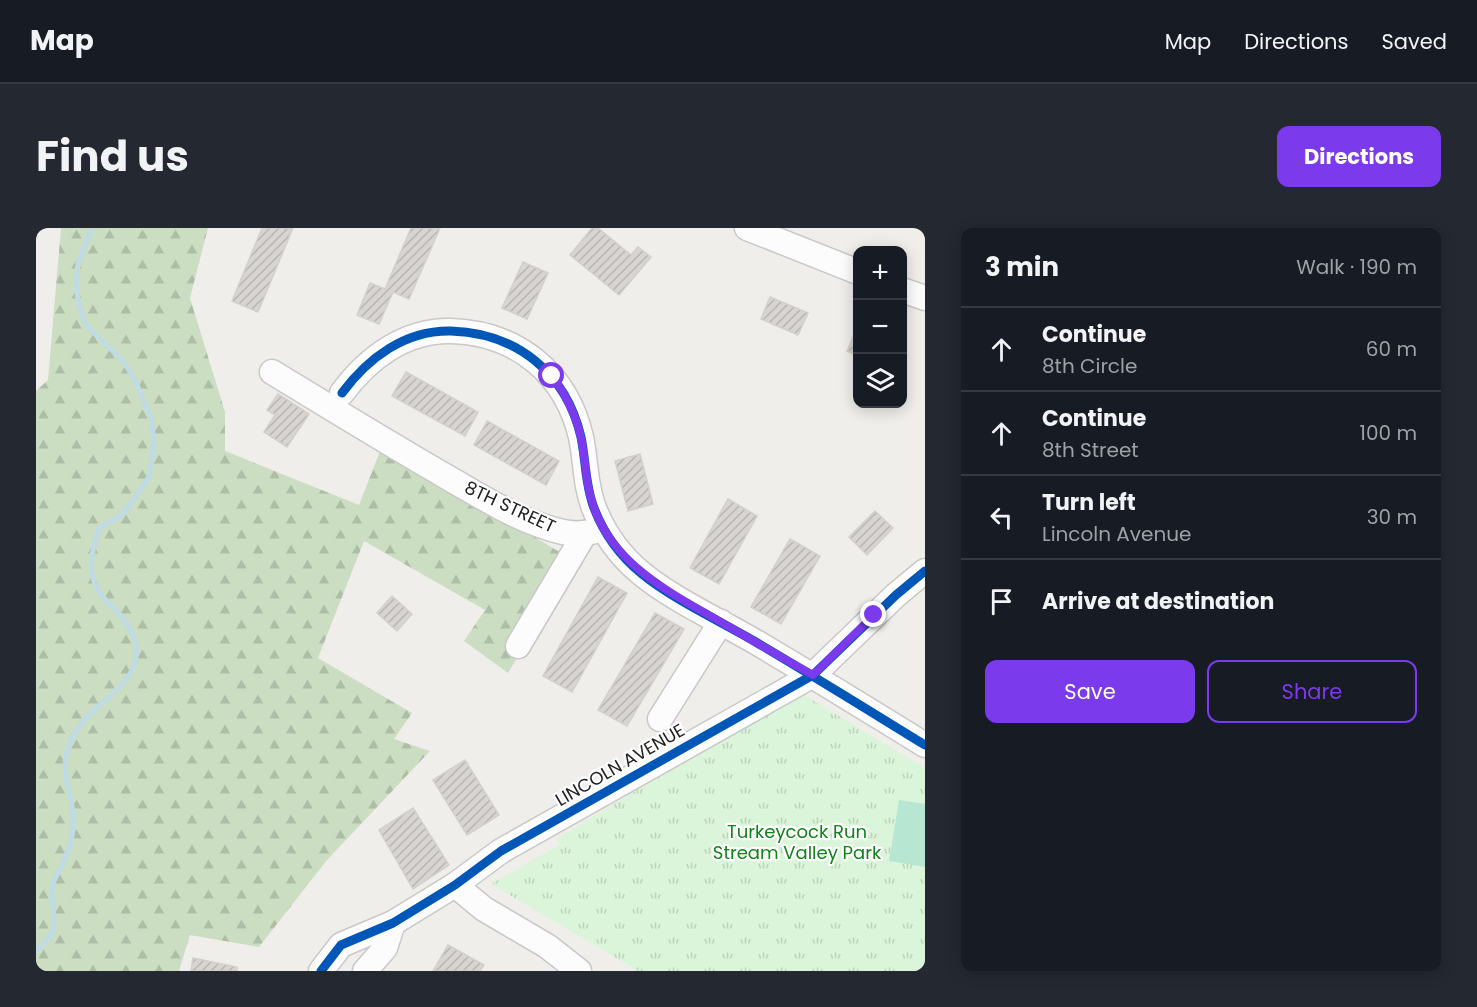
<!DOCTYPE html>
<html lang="en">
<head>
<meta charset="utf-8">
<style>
  body { margin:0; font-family:Poppins,sans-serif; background:#242831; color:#f1f3f6 }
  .controls { position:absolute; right:18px; top:18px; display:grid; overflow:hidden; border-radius:12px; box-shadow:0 3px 15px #0003 }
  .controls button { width:54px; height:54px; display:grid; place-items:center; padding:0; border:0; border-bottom:2px solid #363941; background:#171b24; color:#f1f3f6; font:30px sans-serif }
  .stop { position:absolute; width:18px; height:18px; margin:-14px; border:4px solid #7c3aed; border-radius:50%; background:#fff }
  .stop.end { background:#7c3aed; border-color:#fff; box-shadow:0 2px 6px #0008 }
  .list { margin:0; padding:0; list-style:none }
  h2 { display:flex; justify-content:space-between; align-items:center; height:78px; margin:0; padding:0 24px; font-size:26px }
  h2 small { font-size:20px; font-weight:400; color:#9ea1a6 }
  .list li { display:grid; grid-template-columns:39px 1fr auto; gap:18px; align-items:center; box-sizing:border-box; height:84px; padding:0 24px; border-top:2px solid #363941 }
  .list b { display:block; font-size:22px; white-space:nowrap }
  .list p { margin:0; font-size:20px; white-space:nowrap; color:#9ea1a6 }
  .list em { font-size:20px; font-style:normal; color:#9ea1a6 }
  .actions { display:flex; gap:12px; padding:18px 24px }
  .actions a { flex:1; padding:14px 0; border:2px solid #7c3aed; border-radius:12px; text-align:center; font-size:21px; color:#7c3aed }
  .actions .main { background:#7c3aed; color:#fff }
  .icon { flex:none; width:33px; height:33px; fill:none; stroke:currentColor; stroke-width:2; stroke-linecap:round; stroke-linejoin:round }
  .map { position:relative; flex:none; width:889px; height:743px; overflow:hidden; border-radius:12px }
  header { display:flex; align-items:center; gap:36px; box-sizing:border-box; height:84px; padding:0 30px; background:#171b24; border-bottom:2px solid #363941 }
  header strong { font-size:28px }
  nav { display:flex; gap:33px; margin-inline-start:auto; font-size:21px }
  .intro { display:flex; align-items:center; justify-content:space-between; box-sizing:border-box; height:144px; padding:0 36px }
  h1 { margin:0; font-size:42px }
  .button { padding:15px 27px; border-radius:12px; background:#7c3aed; color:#fff; font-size:21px; font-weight:700 }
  main { display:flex; gap:36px; padding:0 36px }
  aside { flex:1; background:#171b24; border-radius:12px; box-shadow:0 3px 15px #0003 }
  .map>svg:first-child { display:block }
  .forest { fill:url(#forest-firs) }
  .park { fill:url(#park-tufts) }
  .pitch { fill:#b7e6d2 }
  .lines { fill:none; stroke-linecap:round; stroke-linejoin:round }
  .stream { stroke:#bfdbe3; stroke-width:5 }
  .building { fill:url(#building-hatch); stroke:#d3d0cc; stroke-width:1.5 }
  .minor-casing { stroke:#c9c8c7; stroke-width:27 }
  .minor { stroke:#fdfcfc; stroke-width:24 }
  .cycleway-casing { stroke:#fff; stroke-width:13 }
  .cycleway { stroke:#0057b8; stroke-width:9 }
  .route { stroke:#7c3aed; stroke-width:8 }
  .labels { text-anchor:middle; stroke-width:4.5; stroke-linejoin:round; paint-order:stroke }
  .street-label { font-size:18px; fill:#222; stroke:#fff }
  .park-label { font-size:18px; fill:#0c8416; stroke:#fff }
</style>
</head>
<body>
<header>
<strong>Map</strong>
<nav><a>Map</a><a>Directions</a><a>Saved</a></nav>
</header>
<div class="intro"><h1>Find us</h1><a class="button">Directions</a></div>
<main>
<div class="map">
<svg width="889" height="743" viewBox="0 0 889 743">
  <defs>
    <pattern id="forest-firs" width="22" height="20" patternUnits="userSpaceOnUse" patternTransform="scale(1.5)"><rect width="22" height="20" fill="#cbdec1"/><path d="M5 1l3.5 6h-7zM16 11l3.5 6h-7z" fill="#aebea6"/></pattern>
    <pattern id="park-tufts" width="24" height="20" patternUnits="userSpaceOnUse" patternTransform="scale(1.5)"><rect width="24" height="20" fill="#daf5da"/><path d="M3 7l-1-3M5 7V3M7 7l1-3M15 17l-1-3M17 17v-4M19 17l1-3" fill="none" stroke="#bbd2bb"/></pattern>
    <pattern id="building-hatch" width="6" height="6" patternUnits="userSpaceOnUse" patternTransform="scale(1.5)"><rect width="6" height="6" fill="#d7d4d2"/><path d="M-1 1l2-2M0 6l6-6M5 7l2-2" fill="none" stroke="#b8b6b4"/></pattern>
  </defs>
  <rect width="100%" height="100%" fill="#f0eeeb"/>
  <polygon class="forest" points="25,0 172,0 154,70 189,184 189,223 323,277 350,208 507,301 500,310 539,333 472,445 428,413 449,382 328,313 282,430 376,485 358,511 394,523 291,632 223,719 154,707 143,743 0,743 0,163 12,152"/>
  <polygon class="park" points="763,464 889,540 889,743 602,743 455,656 524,616 520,611"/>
  <polygon class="pitch" points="863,572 889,576 889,639 853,633"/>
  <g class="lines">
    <path class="stream" d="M 0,723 C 6,717 15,710 17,702 C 21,688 13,671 17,656 C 18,651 22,645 25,640 C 33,623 39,606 37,587 C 36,566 25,546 31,524 C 34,512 43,498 51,489 C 71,468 105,451 100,417 C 99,408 93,399 88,392 C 82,383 74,377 67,369 C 49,347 55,325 63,300 L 83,289 L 93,278 L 113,249 L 118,217 L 115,190 L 99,152 L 87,133 L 50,97 L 43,78 L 40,59 L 42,35 L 56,0"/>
  </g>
  <g class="building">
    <polygon points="226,0 257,0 222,84 196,73"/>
    <polygon points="375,0 404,0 373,71 357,64 343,96 321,87 334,55 349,61"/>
    <polygon points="556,0 562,0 595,27 602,19 615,29 583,67 534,27"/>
    <polygon points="487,34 512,45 491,91 466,80"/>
    <polygon points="734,69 772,85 762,107 725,91"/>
    <polygon points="820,102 822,102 822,128 811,123"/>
    <polygon points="370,144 442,184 429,208 356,168"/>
    <polygon points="242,166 273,186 251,219 228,204 239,187 231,182"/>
    <polygon points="451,193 523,233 510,257 438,217"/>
    <polygon points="604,226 617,276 592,283 579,233"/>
    <polygon points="692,271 721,288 683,356 654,340"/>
    <polygon points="839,283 857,300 831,327 813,309"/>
    <polygon points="754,311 784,328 745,396 715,379"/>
    <polygon points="562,349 591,365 536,464 507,448"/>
    <polygon points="356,368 376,386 361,403 341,385"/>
    <polygon points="619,385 648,401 591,498 562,482"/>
    <polygon points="429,532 463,587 431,607 397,552"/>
    <polygon points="377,580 413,637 377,661 343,602"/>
    <polygon points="412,717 448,737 444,743 397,743"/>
    <polygon points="157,730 201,739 201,743 155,743"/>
  </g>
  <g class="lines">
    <defs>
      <g id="minor">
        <polyline points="711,0 822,44"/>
        <polyline points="866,62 889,70"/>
        <path d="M 236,144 C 295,180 355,217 416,252 C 451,272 487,295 527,304 C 541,307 554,305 567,301"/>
        <path d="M 306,165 C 332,130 369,102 415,103 C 481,105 530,145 545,209 C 550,233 549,257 558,280 C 568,306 584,328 606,346 C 638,372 682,392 718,413 C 776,447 832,482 889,517"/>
        <polyline points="482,418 549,305"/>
        <polyline points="624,491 685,394"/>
        <polyline points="419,657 448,681 511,718 543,743"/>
        <polyline points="285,743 305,717 357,695 419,657 465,623 777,447 860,367 889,343"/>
        <polyline points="329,743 349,720 357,695"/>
      </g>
    </defs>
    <use href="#minor" class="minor-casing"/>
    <use href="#minor" class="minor"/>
    <defs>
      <g id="cycleway">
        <path d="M 306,165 C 332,130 369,102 415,103 C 481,105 530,145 545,209 C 550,233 549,257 558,280 C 568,306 584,328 606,346 C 638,372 682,392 718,413 C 776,447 832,482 889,517"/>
        <polyline points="285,743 305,717 357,695 419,657 465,623 777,447 860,367 889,343"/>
      </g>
    </defs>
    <use href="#cycleway" class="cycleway-casing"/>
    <use href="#cycleway" class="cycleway"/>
  </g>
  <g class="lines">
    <path class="route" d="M 516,148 C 530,167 540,187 545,210 C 550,233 549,255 557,277 C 577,337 635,365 685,394 C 716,412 746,430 777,447 L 838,387"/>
  </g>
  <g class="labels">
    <g class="street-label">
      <text transform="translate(474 279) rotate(25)" y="6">8TH STREET</text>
      <text transform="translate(584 537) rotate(-30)" y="6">LINCOLN AVENUE</text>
    </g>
    <g class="park-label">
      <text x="761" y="610">Turkeycock Run<tspan x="761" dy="21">Stream Valley Park</tspan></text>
    </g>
  </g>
</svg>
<div class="controls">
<button>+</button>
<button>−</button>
<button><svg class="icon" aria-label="layers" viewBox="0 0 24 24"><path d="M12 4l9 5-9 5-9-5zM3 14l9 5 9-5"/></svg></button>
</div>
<div class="stop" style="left:516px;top:148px"></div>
<div class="stop end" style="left:838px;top:387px"></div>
</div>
<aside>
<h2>3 min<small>Walk · 190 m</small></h2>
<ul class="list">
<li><svg class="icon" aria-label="ahead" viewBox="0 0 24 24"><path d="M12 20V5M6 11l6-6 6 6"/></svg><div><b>Continue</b><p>8th Circle</p></div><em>60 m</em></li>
<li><svg class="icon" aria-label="ahead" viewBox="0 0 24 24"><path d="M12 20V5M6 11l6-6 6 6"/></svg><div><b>Continue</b><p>8th Street</p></div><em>100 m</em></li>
<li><svg class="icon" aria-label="left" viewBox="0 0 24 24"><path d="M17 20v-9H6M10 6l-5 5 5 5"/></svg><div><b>Turn left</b><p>Lincoln Avenue</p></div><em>30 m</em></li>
<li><svg class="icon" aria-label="arrive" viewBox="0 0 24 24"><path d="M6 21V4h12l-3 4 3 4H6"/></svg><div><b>Arrive at destination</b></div></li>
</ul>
<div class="actions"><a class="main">Save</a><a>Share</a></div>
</aside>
</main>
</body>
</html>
